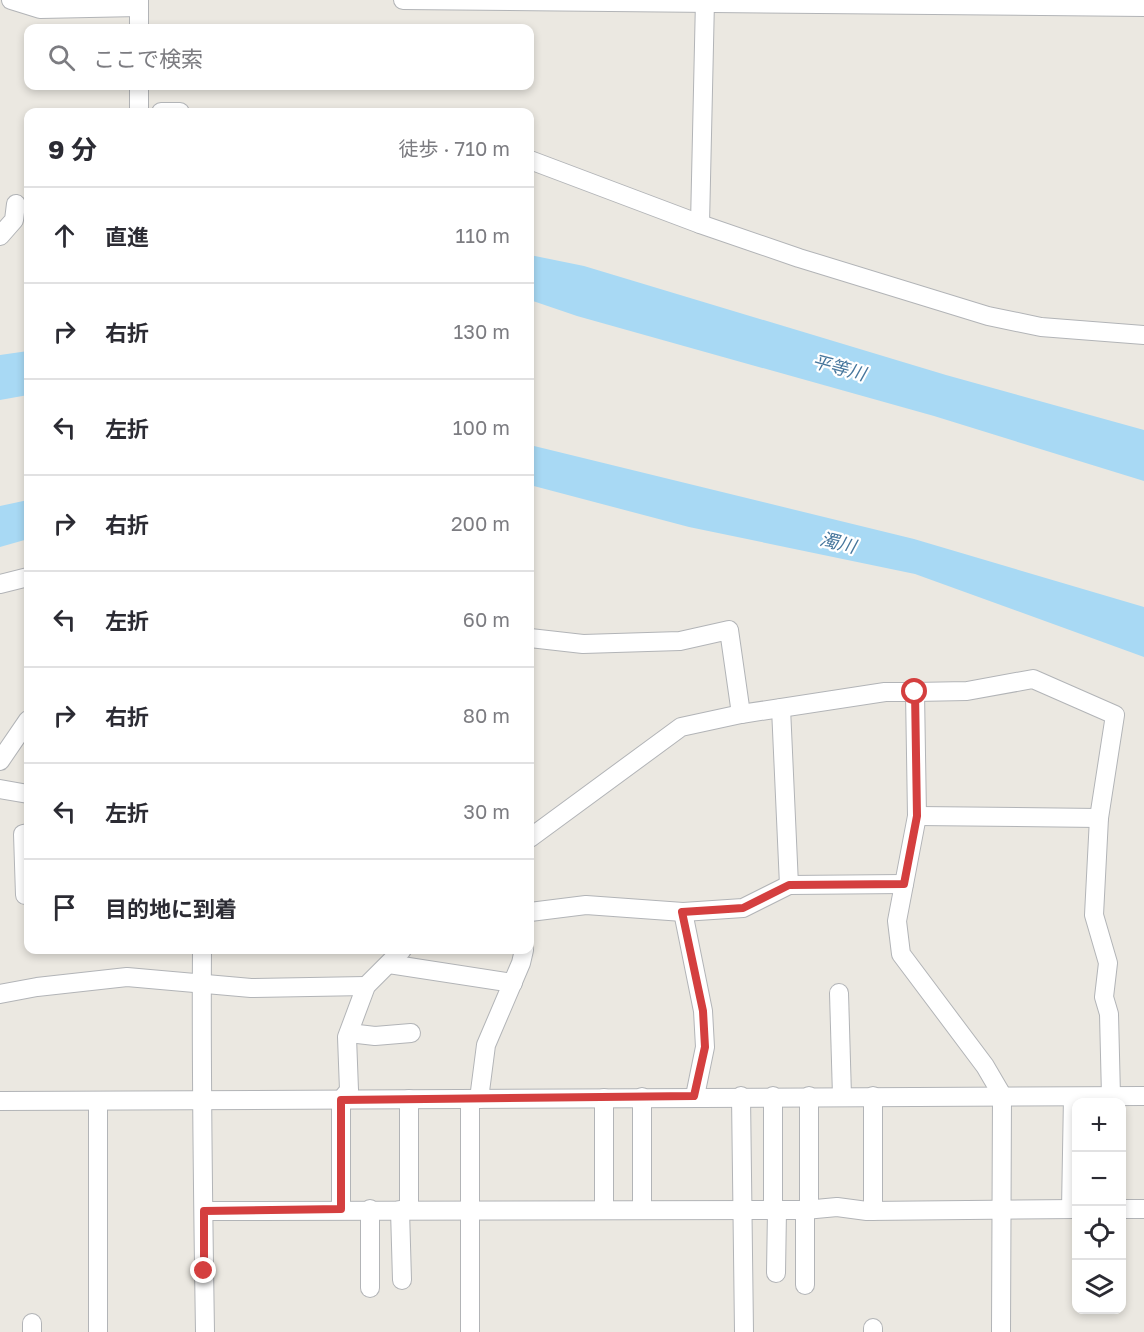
<!DOCTYPE html>
<html lang="ja">
<head>
<meta charset="utf-8">
<style>
  body { margin:0; font-family:"Golos Text","Noto Sans JP",sans-serif; background:#f7f7f7; color:#2b2b33 }
  .controls { position:absolute; right:18px; bottom:18px; display:grid; overflow:hidden; border-radius:12px; box-shadow:0 3px 9px #0003 }
  .controls button { width:54px; height:54px; display:grid; place-items:center; padding:0; border:0; border-bottom:2px solid #e1e1e2; background:#fff; color:#2b2b33; font:30px sans-serif }
  .stop { position:absolute; width:18px; height:18px; margin:-14px; border:4px solid #d43f3f; border-radius:50%; background:#fff }
  .stop.end { background:#d43f3f; border-color:#fff; box-shadow:0 2px 6px #0008 }
  .list { margin:0; padding:0; list-style:none }
  h2 { display:flex; justify-content:space-between; align-items:center; height:78px; margin:0; padding:0 24px; font-size:26px }
  h2 small { font-size:20px; font-weight:400; color:#7c7c81 }
  .list li { display:grid; grid-template-columns:39px 1fr auto; gap:18px; align-items:center; box-sizing:border-box; height:96px; padding:0 24px; border-top:2px solid #e1e1e2 }
  .list b { display:block; font-size:22px; white-space:nowrap }
  .list em { font-size:20px; font-style:normal; color:#7c7c81 }
  .icon { flex:none; width:33px; height:33px; fill:none; stroke:currentColor; stroke-width:2; stroke-linecap:round; stroke-linejoin:round }
  .map { position:relative; flex:none; width:1144px; height:1332px; overflow:hidden }
  .search { position:absolute; background:#fff; box-shadow:0 3px 9px #0003; left:24px; top:24px; width:510px; height:66px; display:flex; align-items:center; gap:15px; box-sizing:border-box; padding:0 21px; border-radius:12px; color:#7c7c81; font-size:22px }
  .panel { position:absolute; background:#fff; box-shadow:0 3px 9px #0003; left:24px; top:108px; width:510px; height:846px; border-radius:12px }
  .map>svg:first-child { display:block }
  .water { fill:#a8d9f4 }
  .lines { fill:none; stroke-linecap:round; stroke-linejoin:round }
  .minor-casing { stroke:#b2b4b7; stroke-width:20 }
  .minor { stroke:#fff; stroke-width:18 }
  .route { stroke:#d43f3f; stroke-width:8 }
  .labels { text-anchor:middle; stroke-width:4.5; stroke-linejoin:round; paint-order:stroke }
  .water-label { font-size:18px; font-style:italic; fill:#46769c; stroke:#fff }
</style>
</head>
<body>
<div class="map">
<svg width="1144" height="1332" viewBox="0 0 1144 1332">
  <rect width="100%" height="100%" fill="#ebe8e1"/>
  <g class="water">
    <polygon points="530,255 584,266 946,375 1144,430 1144,481 934,416 577,316 530,300"/>
    <polygon points="28,351 28,395 0,400 0,355"/>
    <polygon points="530,445 914,539 1144,607 1144,657 915,574 689,527 530,485"/>
    <polygon points="28,500 28,539 0,547 0,506"/>
  </g>
  <g class="lines">
    <defs>
      <g id="minor">
        <polyline points="11,0 40,9 139,7"/>
        <polyline points="403,0 1144,7"/>
        <polyline points="139,28 139,0"/>
        <polyline points="139,112 139,86"/>
        <polyline points="161,112 180,112"/>
        <polyline points="530,160 700,224 799,258 988,316 1041,327 1144,335"/>
        <polyline points="700,224 705,0"/>
        <polyline points="0,236 14,220 16,204"/>
        <polyline points="0,584 28,577"/>
        <polyline points="530,638 583,644 680,641 729,630 741,714"/>
        <polyline points="915,692 967,691 1033,679 1115,715 1099,818 1094,915 1108,963 1104,997 1109,1014 1111,1096"/>
        <polyline points="781,708 789,885"/>
        <polyline points="0,761 28,720"/>
        <polyline points="0,789 28,794"/>
        <polyline points="917,816 1099,818"/>
        <polyline points="28,833 23,834 25,895 28,895"/>
        <polyline points="530,838 681,727 741,714 885,692 915,692 917,816 897,921 901,954 985,1066 1002,1095 1001,1332"/>
        <polyline points="530,912 586,905 683,912 743,908 789,885 904,884"/>
        <polyline points="683,912 703,1011 705,1047 695,1096"/>
        <path d="M 202,950 C 201,1077 203,1205 205,1332"/>
        <polyline points="389,964 513,983"/>
        <polyline points="839,993 842,1096"/>
        <polyline points="0,994 37,987 127,977 251,988 366,986"/>
        <polyline points="349,1033 375,1036 411,1033"/>
        <polyline points="741,1096 744,1332"/>
        <polyline points="773,1096 773,1210"/>
        <polyline points="809,1096 809,1210"/>
        <polyline points="873,1096 873,1211"/>
        <polyline points="642,1097 642,1210"/>
        <polyline points="604,1098 604,1210"/>
        <polyline points="409,1099 409,1210"/>
        <polyline points="470,1099 470,1332"/>
        <polyline points="479,1099 486,1045 521,963 524,950"/>
        <polyline points="0,1101 1144,1096"/>
        <polyline points="98,1101 98,1332"/>
        <polyline points="341,1209 341,1100 349,1090 347,1037 366,986 402,950"/>
        <polyline points="1071,1209 1073,1097"/>
        <polyline points="1122,1209 1144,1209"/>
        <polyline points="400,1210 402,1280"/>
        <polyline points="805,1210 805,1285"/>
        <polyline points="204,1211 805,1210 837,1207 867,1211 1076,1209"/>
        <polyline points="776,1273 777,1210"/>
        <polyline points="370,1288 370,1209"/>
        <polyline points="873,1328 873,1332"/>
        <polyline points="32,1332 32,1323"/>
      </g>
    </defs>
    <use href="#minor" class="minor-casing"/>
    <use href="#minor" class="minor"/>
  </g>
  <g class="lines">
    <polyline class="route" points="204,1271 204,1211 341,1209 341,1100 694,1096 705,1047 703,1011 682,912 743,908 789,885 904,884 917,816 915,692"/>
  </g>
  <g class="labels">
    <g class="water-label">
      <text transform="translate(839 368) rotate(15)" y="6">平等川</text>
      <text transform="translate(838 543) rotate(14)" y="6">濁川</text>
    </g>
  </g>
</svg>
<div class="controls">
<button>+</button>
<button>−</button>
<button><svg class="icon" aria-label="locate" viewBox="0 0 24 24"><circle cx="12" cy="12" r="6"/><path d="M12 2v4M12 18v4M2 12h4M18 12h4"/></svg></button>
<button><svg class="icon" aria-label="layers" viewBox="0 0 24 24"><path d="M12 4l9 5-9 5-9-5zM3 14l9 5 9-5"/></svg></button>
</div>
<div class="stop" style="left:915px;top:692px"></div>
<div class="stop end" style="left:204px;top:1271px"></div>
<div class="search"><svg class="icon" aria-label="search" viewBox="0 0 24 24"><circle cx="10" cy="10" r="6"/><path d="M15 15l6 6"/></svg>ここで検索</div>
<section class="panel">
<h2>9 分<small>徒歩 · 710 m</small></h2>
<ul class="list">
<li><svg class="icon" aria-label="ahead" viewBox="0 0 24 24"><path d="M12 20V5M6 11l6-6 6 6"/></svg><div><b>直進</b></div><em>110 m</em></li>
<li><svg class="icon" aria-label="right" viewBox="0 0 24 24"><path d="M7 20v-9h11M14 6l5 5-5 5"/></svg><div><b>右折</b></div><em>130 m</em></li>
<li><svg class="icon" aria-label="left" viewBox="0 0 24 24"><path d="M17 20v-9H6M10 6l-5 5 5 5"/></svg><div><b>左折</b></div><em>100 m</em></li>
<li><svg class="icon" aria-label="right" viewBox="0 0 24 24"><path d="M7 20v-9h11M14 6l5 5-5 5"/></svg><div><b>右折</b></div><em>200 m</em></li>
<li><svg class="icon" aria-label="left" viewBox="0 0 24 24"><path d="M17 20v-9H6M10 6l-5 5 5 5"/></svg><div><b>左折</b></div><em>60 m</em></li>
<li><svg class="icon" aria-label="right" viewBox="0 0 24 24"><path d="M7 20v-9h11M14 6l5 5-5 5"/></svg><div><b>右折</b></div><em>80 m</em></li>
<li><svg class="icon" aria-label="left" viewBox="0 0 24 24"><path d="M17 20v-9H6M10 6l-5 5 5 5"/></svg><div><b>左折</b></div><em>30 m</em></li>
<li><svg class="icon" aria-label="arrive" viewBox="0 0 24 24"><path d="M6 21V4h12l-3 4 3 4H6"/></svg><div><b>目的地に到着</b></div></li>
</ul>
</section>
</div>
</body>
</html>
